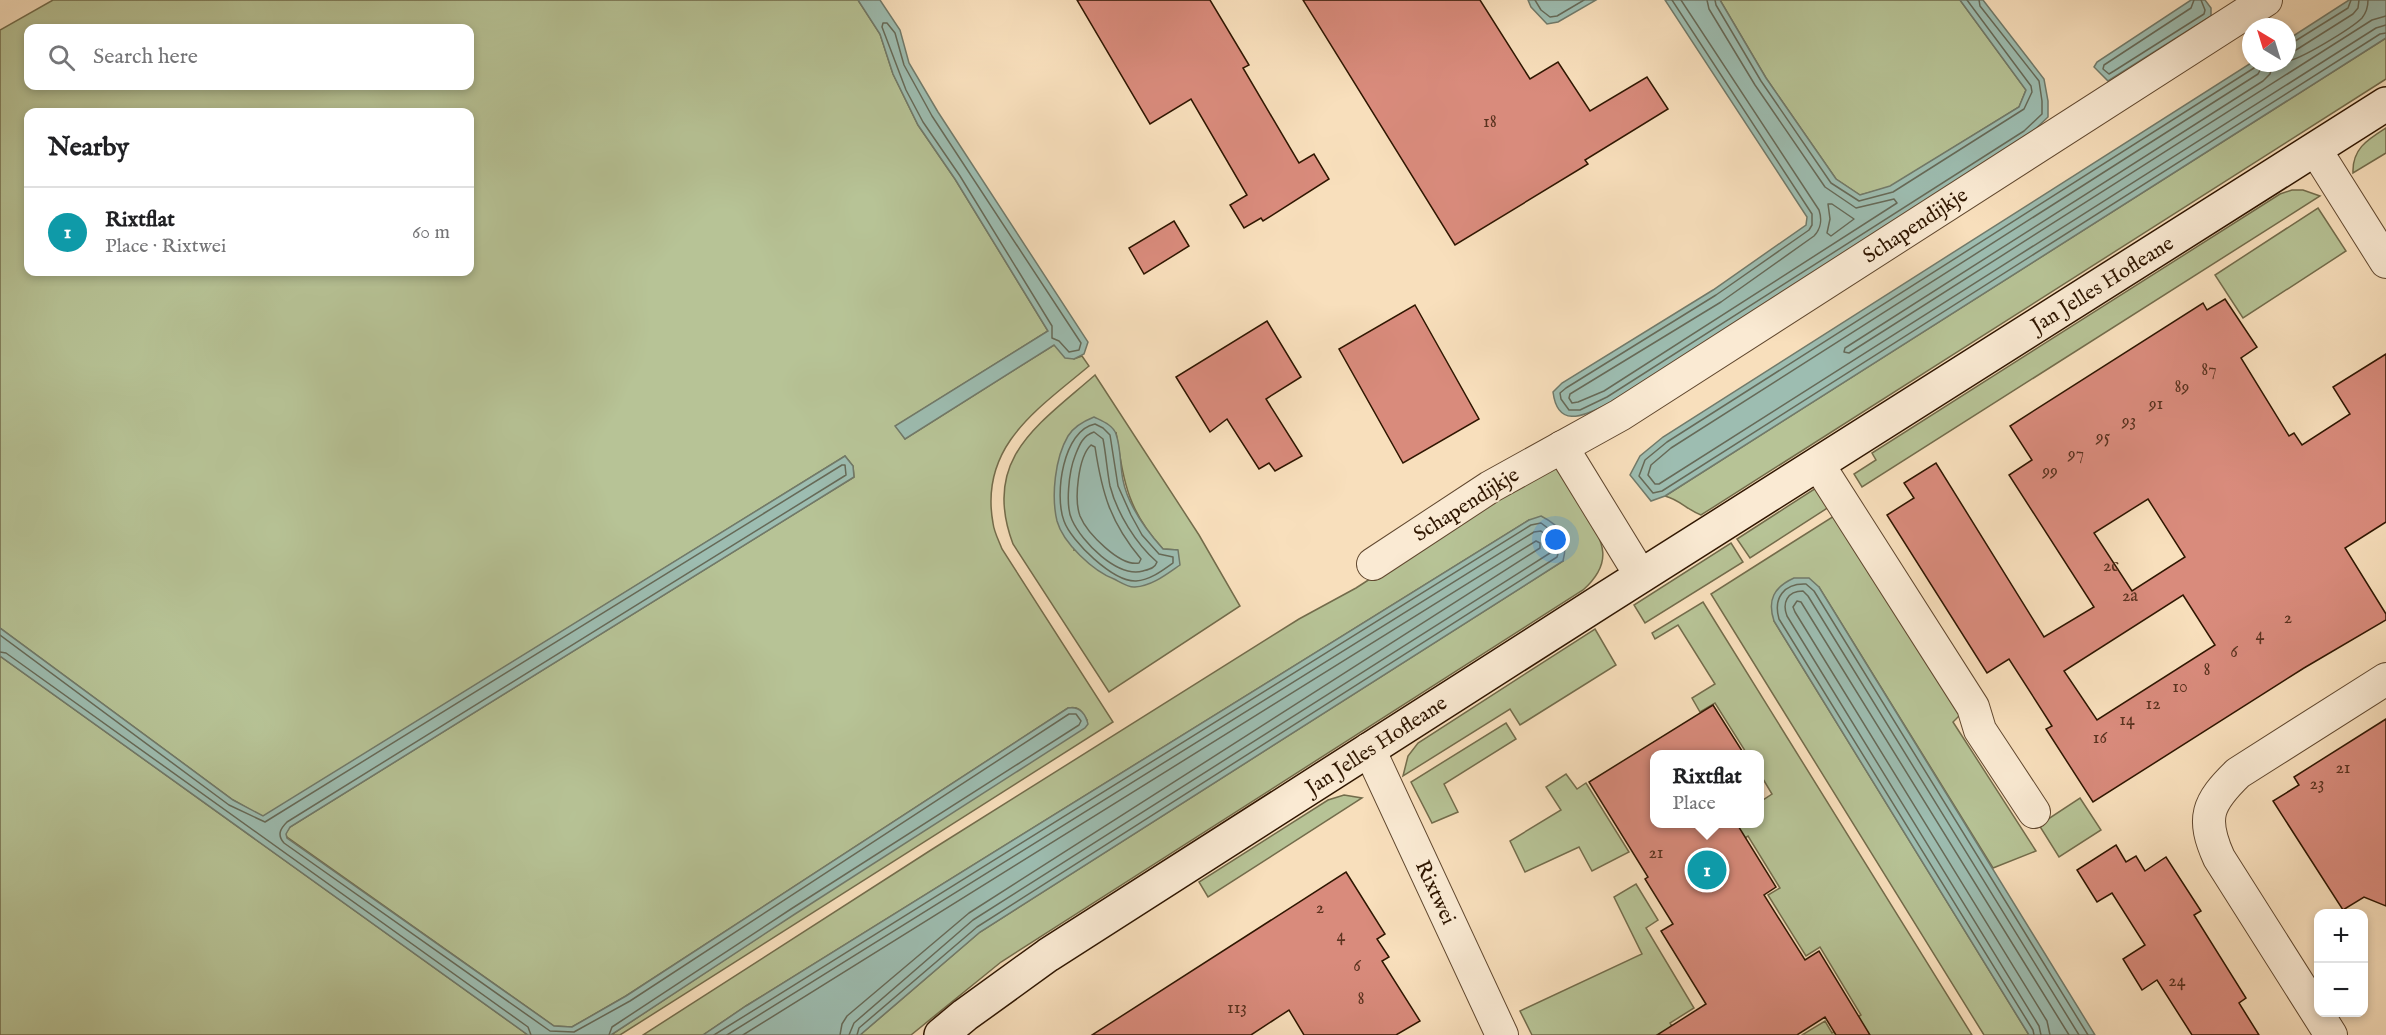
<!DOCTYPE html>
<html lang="en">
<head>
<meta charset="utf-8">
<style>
  body { margin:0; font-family:"IM FELL English",serif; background:#f6f6f6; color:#202124 }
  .controls { position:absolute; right:18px; bottom:18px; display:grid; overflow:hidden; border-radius:12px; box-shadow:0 3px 9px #0003 }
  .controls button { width:54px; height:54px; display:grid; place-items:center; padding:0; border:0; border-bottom:2px solid #e0e0e0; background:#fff; color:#202124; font:30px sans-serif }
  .compass { position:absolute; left:2242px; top:18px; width:54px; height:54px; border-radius:50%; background:#fff; box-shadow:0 3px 9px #0003; rotate:322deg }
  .you { position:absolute; left:1556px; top:540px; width:21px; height:21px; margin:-15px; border:4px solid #fff; border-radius:50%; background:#1a73e8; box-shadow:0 0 0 9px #1a73e833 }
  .badge { display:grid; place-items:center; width:39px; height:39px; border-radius:50%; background:#111827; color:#fff; font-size:20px; font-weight:700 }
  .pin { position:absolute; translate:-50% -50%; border:3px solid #fff; box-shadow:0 2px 6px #0006 }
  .popup { position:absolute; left:1650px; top:750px; width:114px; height:78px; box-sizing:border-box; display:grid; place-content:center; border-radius:12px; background:#fff; filter:drop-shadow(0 2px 4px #0005); font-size:20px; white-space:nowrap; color:#757577 }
  .popup b { font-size:22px; color:#202124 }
  .popup::after { content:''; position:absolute; left:50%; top:100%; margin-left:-12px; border:12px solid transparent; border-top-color:#fff }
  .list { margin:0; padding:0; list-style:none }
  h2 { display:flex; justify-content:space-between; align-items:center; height:78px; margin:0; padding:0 24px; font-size:26px }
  h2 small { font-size:20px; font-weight:400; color:#757577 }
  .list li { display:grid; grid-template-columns:39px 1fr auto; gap:18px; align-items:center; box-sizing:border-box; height:90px; padding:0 24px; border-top:2px solid #e0e0e0 }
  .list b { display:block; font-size:22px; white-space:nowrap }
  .list p { margin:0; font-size:20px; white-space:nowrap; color:#757577 }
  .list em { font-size:20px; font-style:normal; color:#757577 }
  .icon { flex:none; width:33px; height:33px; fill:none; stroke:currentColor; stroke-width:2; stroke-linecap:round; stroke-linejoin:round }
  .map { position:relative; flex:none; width:2386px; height:1035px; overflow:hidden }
  .search { position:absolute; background:#fff; box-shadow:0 3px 9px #0003; left:24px; top:24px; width:450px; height:66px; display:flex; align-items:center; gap:15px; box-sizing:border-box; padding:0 21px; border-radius:12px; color:#757577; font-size:22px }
  .panel { position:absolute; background:#fff; box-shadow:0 3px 9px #0003; left:24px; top:108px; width:450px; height:168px; border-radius:12px }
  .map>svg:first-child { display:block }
  .green { fill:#b7c396; stroke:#736c4b; stroke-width:1.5; fill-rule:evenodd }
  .water { fill:#9dbdb1; stroke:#717a6a; stroke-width:1.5 }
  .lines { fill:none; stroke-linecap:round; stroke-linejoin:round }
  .shore { stroke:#666a58; stroke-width:1.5 }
  .building { fill:#d98b7c; stroke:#2f1600; stroke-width:1.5; fill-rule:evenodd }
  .street-casing { stroke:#61482f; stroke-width:34 }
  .secondary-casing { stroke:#2f1600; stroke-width:36 }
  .street { stroke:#faead3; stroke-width:32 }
  .secondary { stroke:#faead3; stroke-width:33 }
  .labels { text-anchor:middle; stroke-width:4.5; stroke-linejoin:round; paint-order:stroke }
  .number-label { font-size:18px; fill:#5a331f }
  .street-label { font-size:21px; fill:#2f1600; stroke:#faead3 }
</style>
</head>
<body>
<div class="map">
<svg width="2386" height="1035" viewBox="0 0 2386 1035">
  <rect width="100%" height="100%" fill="#f8dfbc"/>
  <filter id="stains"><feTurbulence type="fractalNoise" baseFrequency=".00333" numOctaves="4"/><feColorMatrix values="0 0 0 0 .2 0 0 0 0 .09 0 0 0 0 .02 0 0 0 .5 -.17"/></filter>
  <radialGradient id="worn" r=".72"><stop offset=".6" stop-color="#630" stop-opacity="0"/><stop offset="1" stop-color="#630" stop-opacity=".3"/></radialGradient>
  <g class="green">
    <path d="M 53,0 L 858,0 L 880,34 L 893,74 L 918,125 L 955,179 L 1048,331 L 896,426 L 905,439 L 1054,345 L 1074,359 L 1082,356 L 1089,366 C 1038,409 979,446 993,523 C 994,532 999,541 1002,549 L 1113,722 L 620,1035 L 611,1035 L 1087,720 C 1081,710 1079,706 1068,708 L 626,996 L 572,1027 L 554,1026 L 287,837 L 285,834 L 290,827 L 854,477 L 853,466 L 845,456 L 263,817 L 233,800 L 0,628 L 0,30 ZM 28,28 L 470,28 L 470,86 L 28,86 ZM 28,112 L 470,112 L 470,272 L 28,272 Z"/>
    <polygon points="1720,0 1960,0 2026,90 2019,107 1890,187 1860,195 1836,179 1766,78"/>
    <path d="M 2386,38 L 2386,79 L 1701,515 C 1686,509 1680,500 1665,496 Z"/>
    <path d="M 2386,128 L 2386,153 L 2353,173 C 2352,149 2367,140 2386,128 Z"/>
    <polygon points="2292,190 2303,190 2320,196 1862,487 1854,474 1876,460 1872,453 2280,194"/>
    <polygon points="2318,208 2346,251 2243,318 2215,275"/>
    <path d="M 1095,375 L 1199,535 L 1240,606 L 1109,692 L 1013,544 C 981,459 1038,425 1095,375 ZM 1116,432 C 1124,482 1127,510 1163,549 L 1178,550 L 1074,550 Z"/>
    <path d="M 1547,465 L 1558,468 C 1567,483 1576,498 1585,512 C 1604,543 1614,562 1583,590 L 1001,962 L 911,1035 L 860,1035 L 980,932 L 1563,561 L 1529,520 L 746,1006 L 703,1035 L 643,1035 L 931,850 L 1299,619 L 1356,588 Z"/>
    <polygon points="1816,488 1829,507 1750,558 1737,539"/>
    <polygon points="1834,516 1962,713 1953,722 2036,851 1993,868 1819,587 1774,621 2029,1035 1984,1035 1711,594"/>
    <polygon points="1731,543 1743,562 1645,623 1634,605"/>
    <polygon points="1703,602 1972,1035 1802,1035 1825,1021 1832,1033 1861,1015 1820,947 1806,956 1768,895 1780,888 1748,836 1724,851 1712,832 1725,824 1760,824 1760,802 1772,794 1760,774 1760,754 1747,754 1715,703 1700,712 1692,698 1715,684 1678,625 1655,639 1652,633"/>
    <polygon points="1595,629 1616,665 1520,725 1510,709 1403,776 1408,756 1418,743"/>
    <polygon points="0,656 528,1035 0,1035"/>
    <polygon points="1506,723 1516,739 1444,784 1458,812 1432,823 1411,782"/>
    <polygon points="1566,774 1577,789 1586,783 1629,852 1592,871 1579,847 1525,872 1510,841 1561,810 1546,787"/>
    <polygon points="1344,795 1362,798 1208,897 1199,882 1328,800"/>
    <polygon points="2080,798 2101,830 2059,857 2039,825"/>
    <polygon points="1636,884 1658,920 1646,928 1694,1008 1670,1023 1677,1035 1532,1035 1520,1011 1642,954 1614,897"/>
  </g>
  <g class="water">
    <polygon points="858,0 880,0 900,30 909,63 938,112 1088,342 1084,354 1074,359 1065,358 1054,345 905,439 895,426 1048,331 955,179 918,125 893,74 880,34"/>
    <polygon points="1528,0 1596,0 1558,22 1547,24 1531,7"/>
    <path d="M 1665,0 L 1720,0 L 1766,78 L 1836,179 L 1860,195 L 1890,186 L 2019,107 L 2026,90 L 1960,0 L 1983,0 L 2044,79 L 2048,101 L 2048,117 L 2028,136 L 1610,403 C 1586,414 1558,431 1553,392 L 1562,383 L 1713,290 L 1806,225 L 1807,217 Z"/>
    <polygon points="2191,0 2205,0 2211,8 2211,16 2108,81 2094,67 2097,62"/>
    <polygon points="2349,0 2386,0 2386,38 1665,496 1651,501 1630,475 1640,456 1663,437 2251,63 2287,63 2287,40"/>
    <path d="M 1094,417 C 1102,421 1113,425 1116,434 C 1121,448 1120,466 1123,480 C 1128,506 1146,530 1163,549 L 1178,550 L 1180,565 C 1167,574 1152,586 1135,587 C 1129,588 1120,582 1114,579 C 1093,571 1063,543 1057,521 C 1051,496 1055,458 1068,436 C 1074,426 1084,421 1094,417 Z"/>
    <path d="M 845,456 L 853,466 L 854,477 L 290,827 L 286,834 L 287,838 L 554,1026 L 572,1027 L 626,996 L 1068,708 C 1079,706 1085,712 1088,724 L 1085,728 L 795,914 L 611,1035 L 528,1035 L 0,656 L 0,628 L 233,800 L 263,816 Z"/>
    <path d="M 1541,516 C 1561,526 1569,538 1563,561 L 980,932 L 860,1035 L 703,1035 L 746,1006 L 1529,520 Z"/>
    <path d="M 1794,578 L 1809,578 L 1819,587 L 2095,1035 L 2029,1035 L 1774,621 C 1767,600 1774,587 1794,578 Z"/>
  </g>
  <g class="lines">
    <g class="shore">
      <polyline points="1535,0 1541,10 1550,17 1557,16 1584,0"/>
      <polyline points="1672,0 1812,214 1812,225 1809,230 1716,295 1566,388 1560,393 1561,399 1569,410 1580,410 1607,397 2024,131 2042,114 2042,101 2039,81 1980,6 1979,0"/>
      <path d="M 1681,0 L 1819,210 C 1822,219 1821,229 1814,236 L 1721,302 L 1570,394 L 1569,398 L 1572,403 L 1578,402 L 1604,391 L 1897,203 L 1894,199 L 1856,208 L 1825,187 L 1755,85 L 1709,9 L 1707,0"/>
      <polyline points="1715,0 1716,5 1761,81 1831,183 1859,201 1893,192 2024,109 2032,92 2031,86 1967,0"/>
      <polyline points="2194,0 2191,8 2104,65 2103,69 2109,74 2114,71 2204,14 2205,10 2201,0"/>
      <polygon points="883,23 887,23 895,33 904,65 932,116 1081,343 1079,350 1069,352 1059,341 1052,338 1052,326 960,176 923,122 906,90 882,27"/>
      <polyline points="2287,44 2292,43 2348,8 2351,0"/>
      <polyline points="2287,52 2296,50 2353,14 2358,8 2359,0"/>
      <path d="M 2287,61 C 2300,60 2352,28 2362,18 C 2366,13 2368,7 2368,0"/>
      <polyline points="2257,63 2254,68 1667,442 1645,460 1639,476 1653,493 1662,491 2380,34 2386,33"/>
      <polyline points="2264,63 2258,74 1671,448 1651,465 1648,475 1655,484 1659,484 2376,28 2386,25"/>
      <polyline points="2273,63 2270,74 2263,81 1845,348 1844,352 1849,353 2372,20 2386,16"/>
      <polygon points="1828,204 1832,204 1854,219 1831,236 1827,233 1830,219"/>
      <path d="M 1095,424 L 1103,428 L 1110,435 L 1118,486 L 1131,515 L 1142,535 L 1159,554 L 1173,557 L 1173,563 C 1162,571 1150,580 1136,581 C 1113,582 1071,541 1064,521 C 1054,495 1063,430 1095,424 Z"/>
      <path d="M 1094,432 L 1103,439 C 1106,454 1107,471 1110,486 C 1117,513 1136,544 1157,562 C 1155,568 1150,569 1143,571 C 1117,578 1082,542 1072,520 C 1065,506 1069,471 1075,456 C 1079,446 1082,436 1094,432 Z"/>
      <path d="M 1091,445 L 1095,447 C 1102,493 1110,522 1141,559 L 1139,563 C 1120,567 1087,533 1080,516 C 1074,500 1078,457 1091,445 Z"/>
      <path d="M 0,635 L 229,805 L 265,822 L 842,465 L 845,465 L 846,475 L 287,822 C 280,829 277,835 284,843 L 550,1031 L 574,1032 L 630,1001 L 1069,714 L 1076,714 L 1081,721 L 1079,725 L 791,909 L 612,1027 L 609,1035"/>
      <polyline points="0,652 6,653 528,1027 531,1035"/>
      <polyline points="714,1035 1531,525 1541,523 1553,532 1560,547 1557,557 977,927 859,1028 857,1035"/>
      <polyline points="727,1035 1534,532 1541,531 1548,537 1552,546 1550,553 973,920 854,1023 849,1035"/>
      <polyline points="743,1035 1536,541 1540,543 1540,548 969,913 847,1016 842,1024 840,1035"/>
      <path d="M 2034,1035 L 2033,1030 L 1779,619 C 1773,598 1784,583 1806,584 L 1814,591 L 2088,1035"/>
      <path d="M 2041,1035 L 2039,1026 L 1787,616 C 1782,603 1787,591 1803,591 L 1808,596 L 2079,1035"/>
      <polyline points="2050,1035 2047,1021 1795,612 1793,607 1797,601 1801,602 2069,1035"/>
    </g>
  </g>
  <g class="building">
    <polygon points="1077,0 1210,0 1249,65 1243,68 1299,163 1314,154 1329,179 1263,221 1261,218 1244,228 1230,205 1247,195 1191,99 1150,124"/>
    <polygon points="1303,0 1480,0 1530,79 1558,62 1590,111 1647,77 1668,109 1585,160 1588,164 1455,245"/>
    <polygon points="1174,221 1189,246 1144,274 1129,248"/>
    <path d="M 2225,299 L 2257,347 L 2241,358 L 2289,436 L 2294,433 L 2302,445 L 2350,414 L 2333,387 L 2386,354 L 2386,522 L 2345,548 L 2386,614 L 2386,620 L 2304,668 L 2093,802 L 2046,729 L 2052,726 L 2009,659 L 1987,673 L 1887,515 L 1914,498 L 1904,483 L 1936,463 L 2044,637 L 2094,607 L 2009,475 L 2032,460 L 2010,426 L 2203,303 L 2207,310 ZM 2148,499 L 2185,557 L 2132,591 L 2094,533 ZM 2183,595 L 2215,645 L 2097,720 L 2064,671 Z"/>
    <polygon points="1415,305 1479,419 1403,463 1339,349"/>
    <polygon points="1267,321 1301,377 1266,399 1302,456 1275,471 1269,463 1259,469 1227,419 1210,432 1176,377"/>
    <polygon points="1713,705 1744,754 1654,754 1654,824 1737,824 1776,887 1764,895 1805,960 1819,951 1870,1035 1836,1035 1825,1017 1797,1035 1657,1035 1706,1004 1661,931 1673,924 1645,879 1648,877 1589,782"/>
    <polygon points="2386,719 2386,906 2364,897 2343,910 2273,801 2299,785 2294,777"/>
    <polygon points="2116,845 2126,862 2136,856 2145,871 2166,857 2201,911 2194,915 2246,998 2239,1003 2259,1035 2192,1035 2157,980 2142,990 2123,959 2145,945 2112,893 2097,902 2077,870"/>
    <polygon points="1346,872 1385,934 1377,939 1389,957 1382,961 1420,1021 1396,1035 1304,1035 1289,1010 1251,1035 1092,1035"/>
  </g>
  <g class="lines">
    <defs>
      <g id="street">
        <polyline points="2315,149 2386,262"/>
        <polyline points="1562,447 1641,576"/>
        <polyline points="1818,464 1973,707 1980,730 2034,812"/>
        <polyline points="1373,564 1490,487 1620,415 2266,0"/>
        <polyline points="1369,749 1502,1035"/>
        <path d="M 2331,1035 L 2219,858 C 2201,818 2207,803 2238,773 L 2386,679"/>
      </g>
      <polyline id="secondary" points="941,1035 965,1015 1048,955 1603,600 2386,104"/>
    </defs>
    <use href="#street" class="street-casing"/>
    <use href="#secondary" class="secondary-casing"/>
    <use href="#street" class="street"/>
    <use href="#secondary" class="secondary"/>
  </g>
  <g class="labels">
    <g class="number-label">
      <text x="1490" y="127">18</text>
      <text x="2209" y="375">87</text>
      <text x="2182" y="392">89</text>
      <text x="2156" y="409">91</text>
      <text x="2129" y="426">93</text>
      <text x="2103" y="442">95</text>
      <text x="2076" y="459">97</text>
      <text x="2050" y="476">99</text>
      <text x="2111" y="571">2c</text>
      <text x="2130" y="601">2a</text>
      <text x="2288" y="623">2</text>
      <text x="2260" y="640">4</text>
      <text x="2234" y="657">6</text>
      <text x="2207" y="675">8</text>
      <text x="2180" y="692">10</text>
      <text x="2153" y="709">12</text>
      <text x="2127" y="725">14</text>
      <text x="2100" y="743">16</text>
      <text x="2343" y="773">21</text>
      <text x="2317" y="789">23</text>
      <text x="1656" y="858">21</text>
      <text x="1320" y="913">2</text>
      <text x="1341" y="941">4</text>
      <text x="1357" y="971">6</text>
      <text x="2177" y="986">24</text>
      <text x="1361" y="1004">8</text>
      <text x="1237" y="1013">113</text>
    </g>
    <g class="street-label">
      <text transform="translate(1915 225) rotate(-33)" y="7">Schapendijkje</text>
      <text transform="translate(2102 284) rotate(-32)" y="7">Jan Jelles Hofleane</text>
      <text transform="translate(1466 504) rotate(-32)" y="7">Schapendijkje</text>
      <text transform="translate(1376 745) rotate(-33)" y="7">Jan Jelles Hofleane</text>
      <text transform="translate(1436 892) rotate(65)" y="7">Rixtwei</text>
    </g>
  </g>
  <rect width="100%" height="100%" filter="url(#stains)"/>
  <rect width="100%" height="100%" fill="url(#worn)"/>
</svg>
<div class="controls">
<button>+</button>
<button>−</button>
</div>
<svg class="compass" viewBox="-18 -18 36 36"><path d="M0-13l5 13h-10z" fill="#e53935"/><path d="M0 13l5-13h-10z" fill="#757577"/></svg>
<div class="you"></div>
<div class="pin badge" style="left:1707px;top:870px;background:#0f9aa8">1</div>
<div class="popup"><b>Rixtflat</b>Place</div>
<div class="search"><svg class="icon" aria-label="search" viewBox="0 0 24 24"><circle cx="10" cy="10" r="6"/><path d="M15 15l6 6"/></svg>Search here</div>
<section class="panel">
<h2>Nearby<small></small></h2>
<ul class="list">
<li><span class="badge" style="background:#0f9aa8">1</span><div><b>Rixtflat</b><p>Place · Rixtwei</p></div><em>60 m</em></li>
</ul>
</section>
</div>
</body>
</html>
